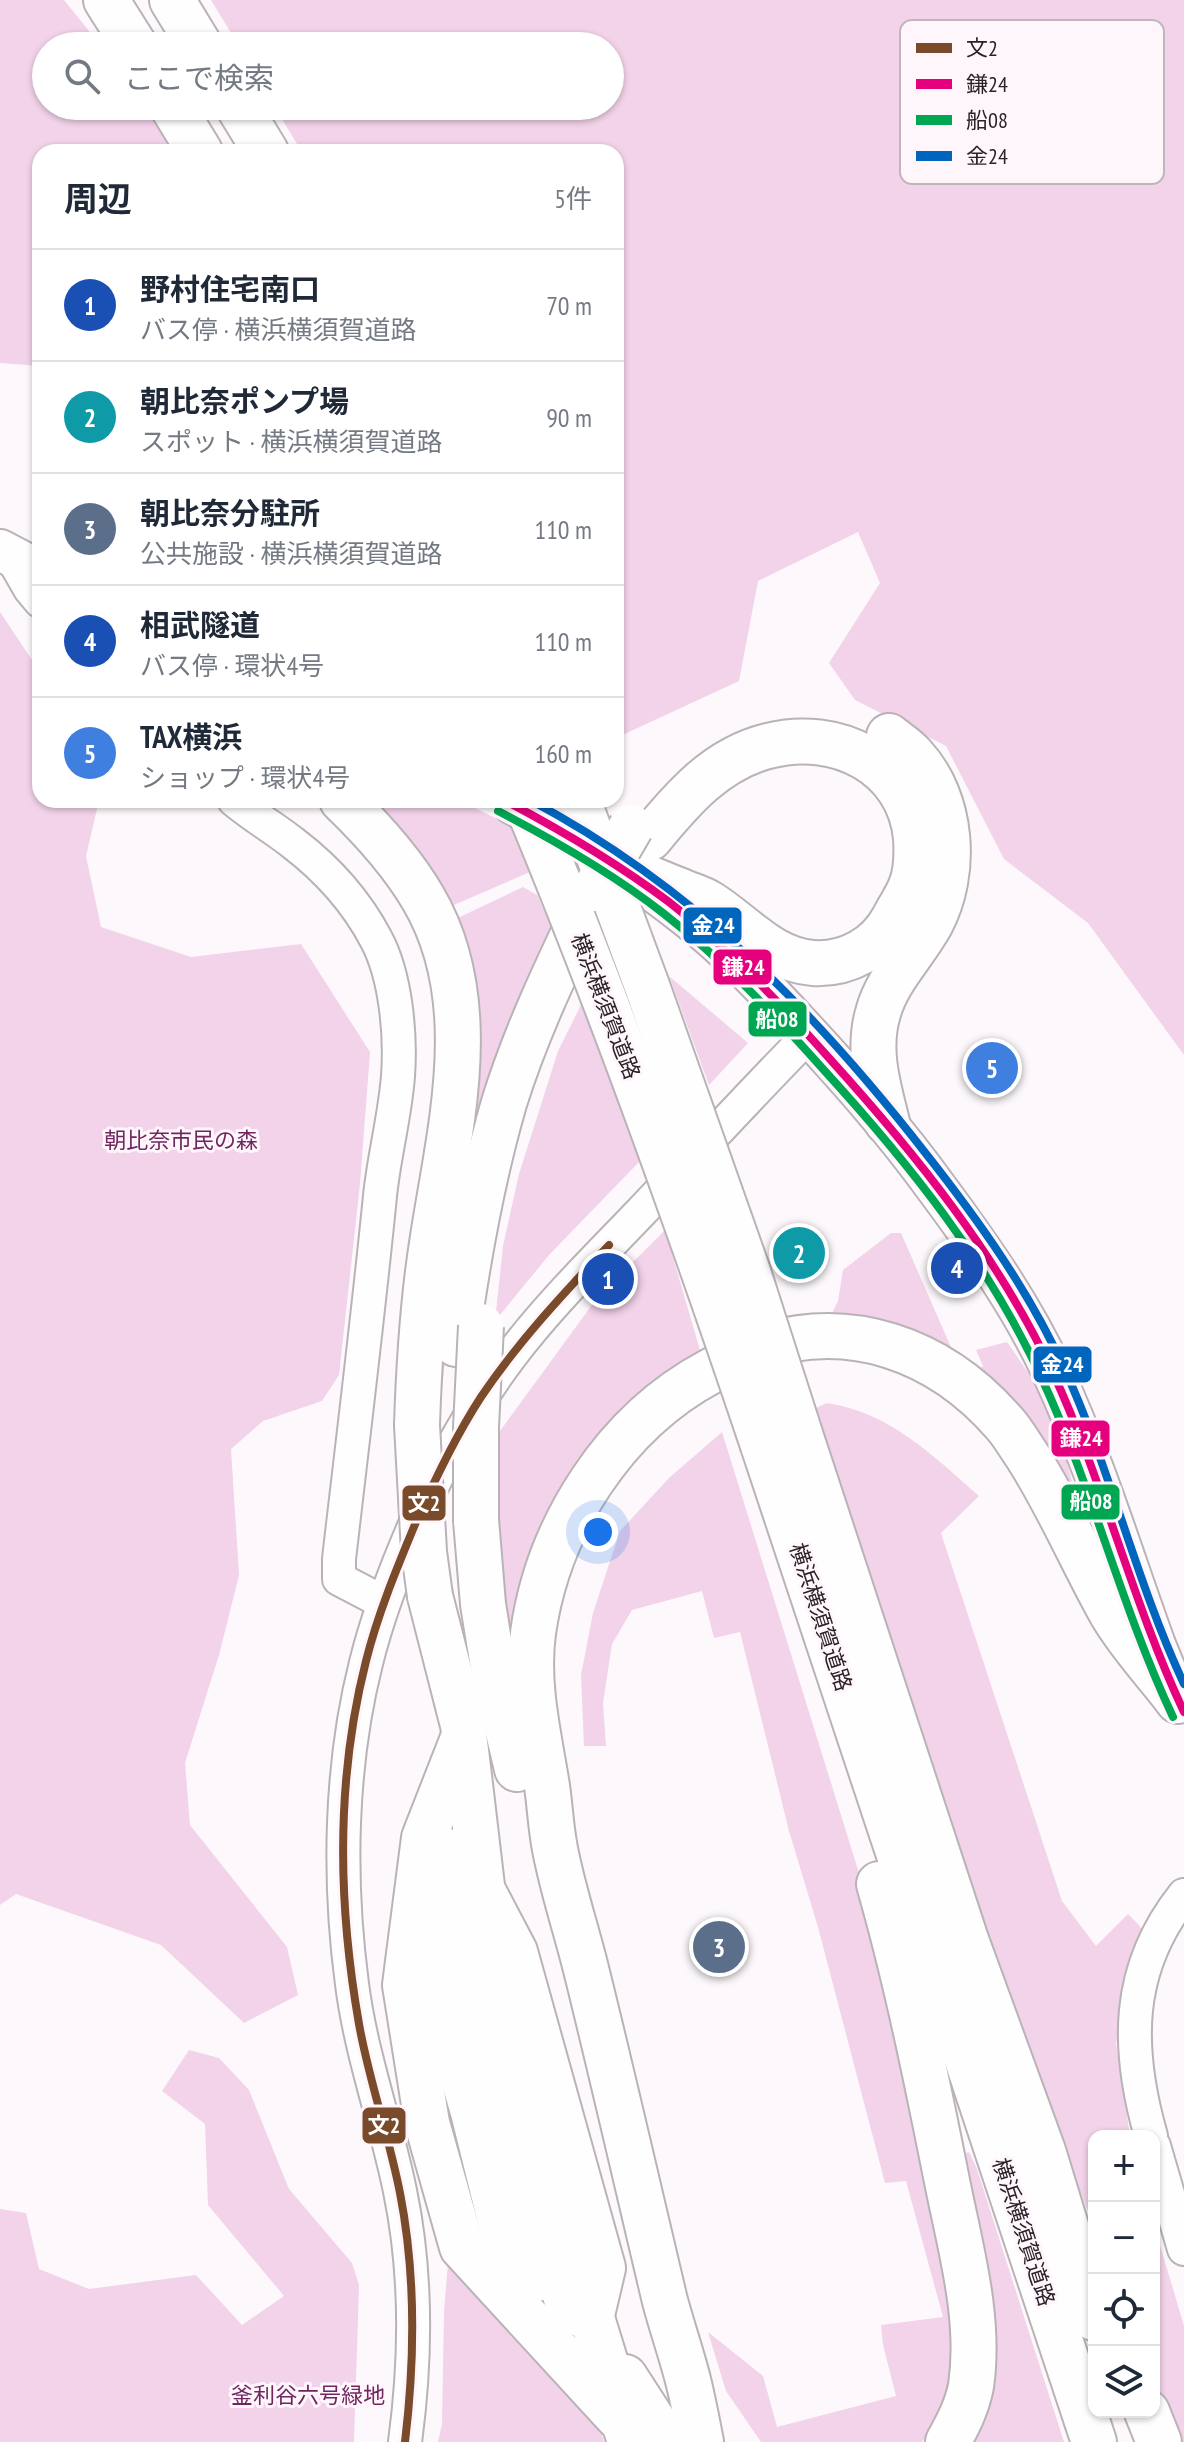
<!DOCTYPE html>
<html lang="ja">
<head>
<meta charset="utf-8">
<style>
  body { margin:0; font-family:"PT Sans Narrow","Noto Sans JP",sans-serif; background:#f2f2f3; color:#1f2937 }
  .controls { position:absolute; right:24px; bottom:24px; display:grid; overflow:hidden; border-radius:16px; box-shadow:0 2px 6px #0004 }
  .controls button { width:72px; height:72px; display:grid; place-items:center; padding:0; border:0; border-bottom:2px solid #e0e1e3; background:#fff; color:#1f2937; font:40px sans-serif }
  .you { position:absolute; left:598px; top:1532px; width:28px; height:28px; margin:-20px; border:6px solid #fff; border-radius:50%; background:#1a73e8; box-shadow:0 0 0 12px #1a73e833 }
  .badge { display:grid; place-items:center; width:52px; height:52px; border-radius:50%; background:#db2777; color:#fff; font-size:26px; font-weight:700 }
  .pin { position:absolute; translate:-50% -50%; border:4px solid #fff; box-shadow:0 2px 8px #0006 }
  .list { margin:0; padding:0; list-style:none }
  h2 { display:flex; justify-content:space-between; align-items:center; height:104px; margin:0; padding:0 32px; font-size:34px }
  h2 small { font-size:26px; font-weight:400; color:#747a83 }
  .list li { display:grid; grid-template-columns:52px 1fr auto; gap:24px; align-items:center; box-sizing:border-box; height:112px; padding:0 32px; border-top:2px solid #e0e1e3 }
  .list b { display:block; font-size:30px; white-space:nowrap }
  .list p { margin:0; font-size:26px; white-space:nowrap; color:#747a83 }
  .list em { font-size:26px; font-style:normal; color:#747a83 }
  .icon { flex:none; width:44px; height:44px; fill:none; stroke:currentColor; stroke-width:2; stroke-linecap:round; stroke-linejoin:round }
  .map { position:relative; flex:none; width:1184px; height:2442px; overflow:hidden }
  .search { position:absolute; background:#fff; box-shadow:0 2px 6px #0004; left:32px; top:32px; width:592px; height:88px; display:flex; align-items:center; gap:20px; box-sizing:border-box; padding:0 28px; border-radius:44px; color:#747a83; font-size:30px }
  .panel { position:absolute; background:#fff; box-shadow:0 2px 6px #0004; left:32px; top:144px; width:592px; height:664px; border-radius:24px }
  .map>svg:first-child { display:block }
  .green { fill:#f2d3e9 }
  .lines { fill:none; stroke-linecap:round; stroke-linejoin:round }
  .minor-casing { stroke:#b9b3b7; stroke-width:36 }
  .major-casing { stroke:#b9b3b7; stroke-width:44 }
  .highway-casing { stroke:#b9b3b7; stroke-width:48 }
  .minor { stroke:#fffefe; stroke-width:32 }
  .major { stroke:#fffefe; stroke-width:40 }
  .highway { stroke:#fffefe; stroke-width:44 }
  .highway-bridge-casing { stroke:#b9b3b7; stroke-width:48; stroke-linecap:butt }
  .highway-bridge { stroke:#fffefe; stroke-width:44 }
  .bus-1-casing { stroke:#fff6fc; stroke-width:14 }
  .bus-2-casing { stroke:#fff6fc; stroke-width:14 }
  .bus-3-casing { stroke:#fff6fc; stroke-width:14 }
  .bus-4-casing { stroke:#fff6fc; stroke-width:14 }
  .bus-1 { stroke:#7a4b2a; stroke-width:8 }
  .bus-2 { stroke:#e5007d; stroke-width:8 }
  .bus-3 { stroke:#00a651; stroke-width:8 }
  .bus-4 { stroke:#0065bd; stroke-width:8 }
  .labels { text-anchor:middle; stroke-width:6; stroke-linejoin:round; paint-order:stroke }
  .street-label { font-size:22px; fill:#2a2228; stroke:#fff6fc }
  .park-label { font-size:22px; fill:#702760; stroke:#fff6fc }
  .key { fill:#fff6fc; stroke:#bfb6bc; stroke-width:2 }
  .key-label { font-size:22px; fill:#2a2228 }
  .line-badge { stroke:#fff6fc; stroke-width:3 }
  .badge-label { font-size:22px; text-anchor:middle; font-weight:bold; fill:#fff }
</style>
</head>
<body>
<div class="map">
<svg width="1184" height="2442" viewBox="0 0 1184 2442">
  <rect width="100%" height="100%" fill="#fdf8fb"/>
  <g class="green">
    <polygon points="0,0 64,0 101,46 46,46 46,106 145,106 162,129 169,152 40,152 40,366 0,363"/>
    <polygon points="211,0 1184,0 1184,1055 1088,923 1004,859 946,746 855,700 829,663 880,583 858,532 758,581 739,681 616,738 616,152 302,152 274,106 610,106 610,46 239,46"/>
    <polygon points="0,612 40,672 40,800 99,800 86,856 101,927 191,957 301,944 370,1052 360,1184 339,1375 322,1401 263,1421 231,1449 239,1575 219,1655 185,1763 190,1825 287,1947 298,1995 244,2023 161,1945 16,1894 0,1905"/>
    <polygon points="356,800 459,800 513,827 530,872 440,911"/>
    <polygon points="523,887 537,895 557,940 455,1259 440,1410 430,1416 447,923"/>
    <polygon points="669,976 748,1043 709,1085"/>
    <polygon points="583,1001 640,1161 549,1255 495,1321 503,1246 519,1174 558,1051"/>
    <polygon points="665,1230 702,1357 566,1494 523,1747 498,1608 489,1446 597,1298"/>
    <polygon points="891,1233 901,1233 957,1361 826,1325 838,1301 843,1270"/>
    <polygon points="1007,1342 1050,1404 1084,1522 971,1375 983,1366 976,1350"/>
    <path d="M 827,1403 C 891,1413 932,1455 979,1496 L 941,1533 L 1062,1901 L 1096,1946 L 1128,1914 L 1139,1925 L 1145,1936 L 1116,2043 L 1130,2136 L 1094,2136 L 1094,2226 L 1023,2052 L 809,1411 Z"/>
    <polygon points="722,1432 877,1931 960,2345 951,2403 922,2442 761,2442 726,2391 708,2332 763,2376 777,2427 896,2396 883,2345 881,2325 943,2317 906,2181 885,2183 818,1927 789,1831 740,1632 714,1638 702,1591 632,1610 612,1644 603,1703 606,1746 584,1746 581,1675 593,1613 620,1531 669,1478"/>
    <polygon points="189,2050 219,2058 249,2090 289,2189 352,2263 359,2285 354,2442 0,2442 0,2209 26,2213 39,2269 89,2289 196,2275 242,2325 284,2296 208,2205 205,2124 162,2091"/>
    <polygon points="969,2152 977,2169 1064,2442 967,2442 956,2156"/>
    <polygon points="1154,2225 1184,2326 1184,2442 1176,2442 1154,2390"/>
    <polygon points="448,2262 602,2435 604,2442 438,2442 442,2424 444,2312"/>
  </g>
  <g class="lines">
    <defs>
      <g id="minor">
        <polyline points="11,556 30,589 40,601"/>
        <path d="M 234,800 C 253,816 274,828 293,843 C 327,869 356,901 376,939 C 396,976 401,1035 398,1076 C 395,1116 384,1156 380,1196 C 368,1317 353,1438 339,1559 L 339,1579 L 383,1602"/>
        <path d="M 1151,2136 C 1126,2048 1125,1969 1184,1895"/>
        <polyline points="1154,2146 1184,2249"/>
        <path d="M 405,2442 C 416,2360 417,2273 400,2191 C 386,2122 361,2055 352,1984 C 338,1879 340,1766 366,1663 C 378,1614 396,1568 416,1522 C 441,1464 471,1409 509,1358 C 548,1306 596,1259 641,1212 C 697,1153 752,1093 809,1035"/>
      </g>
      <g id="major">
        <polyline points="0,550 40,571"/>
        <path d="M 513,804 C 575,836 635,875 690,919 C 728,949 761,984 794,1019 C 845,1074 894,1129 938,1190 C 981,1248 1023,1308 1053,1373 C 1094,1461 1122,1554 1155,1645 L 1169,1679"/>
      </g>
      <g id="highway">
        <polyline points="106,0 135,46"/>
        <polyline points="172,0 200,46"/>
        <polyline points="172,106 200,152"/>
        <polyline points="238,106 266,152"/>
        <path d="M 342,800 C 372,829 402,862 423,898 C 484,1001 450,1127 433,1237 C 423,1299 419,1362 417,1425"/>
        <path d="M 619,866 C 640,874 660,883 681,891 C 690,895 701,898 709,903 C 743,924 770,960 813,963 C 847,965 878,948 894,918 C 899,908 907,897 911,886 C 917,871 917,854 916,838 C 909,764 836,728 768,746 C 716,759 682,799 650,838"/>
        <path d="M 887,1122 C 878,1086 867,1050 878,1013 C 887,979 914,954 931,923 C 958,872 953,799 913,756 C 906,748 896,742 889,736"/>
        <path d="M 456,1344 C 467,1263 481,1182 504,1103 C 525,1035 556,970 587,905"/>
        <polyline points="800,1434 966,1940 1043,2151 1094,2318"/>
        <polyline points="763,1445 1094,2442"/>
        <polyline points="476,1520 483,1604 494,1673 517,1769"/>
        <polyline points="430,1596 463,1725 486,1920"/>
        <polyline points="462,1741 424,1838 405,1985 427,2123 462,2247 618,2417"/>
        <polyline points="444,1850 443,1900 466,1994"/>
        <path d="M 879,1884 C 907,1982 927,2081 947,2181 C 960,2247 981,2318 971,2386 C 967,2407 958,2424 948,2442"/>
        <polyline points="483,1891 515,1952 603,2268 591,2319 569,2309 478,1983 485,1912"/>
        <polyline points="443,1960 437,1988 473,2112 507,2249 537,2279"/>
        <polyline points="584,2292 630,2442"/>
        <polyline points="625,2377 667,2442"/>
        <polyline points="1147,2412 1159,2442"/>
        <path d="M 701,2442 C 697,2421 693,2400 688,2380 C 681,2353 672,2327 665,2301 C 639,2192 614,2082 587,1973 C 577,1932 563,1891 555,1849 C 551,1829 550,1807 547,1786 C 539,1736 526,1684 533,1633 C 548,1526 615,1422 711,1371 C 724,1364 738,1355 752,1350 C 848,1315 940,1349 1005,1424 C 1013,1433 1019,1444 1026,1454 C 1059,1505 1082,1561 1112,1614 C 1130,1645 1157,1673 1178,1701"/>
      </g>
    </defs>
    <use href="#minor" class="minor-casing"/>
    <use href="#major" class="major-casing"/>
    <use href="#highway" class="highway-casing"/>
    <use href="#minor" class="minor"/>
    <use href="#major" class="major"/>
    <use href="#highway" class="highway"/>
    <defs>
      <g id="highway-bridge">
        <path d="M 525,800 C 613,1011 690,1228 763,1445"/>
        <polyline points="578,800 647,986 748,1272 800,1434"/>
        <polyline points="595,889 631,827"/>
        <polyline points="417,1425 424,1552 430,1596"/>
        <polyline points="476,1520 476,1427 481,1326"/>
      </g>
    </defs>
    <use href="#highway-bridge" class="highway-bridge-casing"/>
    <use href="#highway-bridge" class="highway-bridge"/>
    <defs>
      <path id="bus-1" d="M 405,2442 C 415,2359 416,2275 400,2193 C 389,2136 369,2081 359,2024 C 338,1905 336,1779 366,1661 C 378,1613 397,1568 416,1522 C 435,1479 455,1437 481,1397 C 518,1342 564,1293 609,1245"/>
      <path id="bus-2" d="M 504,800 C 561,830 617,863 669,902 C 728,948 779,1002 829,1058 C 915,1153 999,1257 1053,1373 C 1104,1483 1132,1602 1184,1712"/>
      <path id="bus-3" d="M 498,811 C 556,841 612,873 663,913 C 722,959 773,1013 823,1069 C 907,1161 990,1264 1042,1379 C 1093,1489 1121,1607 1173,1717"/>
      <path id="bus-4" d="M 530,800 C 694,887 814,1010 927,1155 C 979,1221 1029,1291 1064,1368 C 1111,1470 1136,1582 1184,1684"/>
    </defs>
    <use href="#bus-1" class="bus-1-casing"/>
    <use href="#bus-2" class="bus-2-casing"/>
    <use href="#bus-3" class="bus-3-casing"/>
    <use href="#bus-4" class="bus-4-casing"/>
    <use href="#bus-1" class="bus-1"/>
    <use href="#bus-2" class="bus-2"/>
    <use href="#bus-3" class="bus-3"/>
    <use href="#bus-4" class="bus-4"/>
  </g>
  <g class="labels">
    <g class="street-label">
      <text transform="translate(606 1006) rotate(69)" y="8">横浜横須賀道路</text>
      <text transform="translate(821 1617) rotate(72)" y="8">横浜横須賀道路</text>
      <text transform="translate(1024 2232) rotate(72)" y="8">横浜横須賀道路</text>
    </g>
    <g class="park-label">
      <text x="181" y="1148">朝比奈市民の森</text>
      <text x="308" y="2403">釜利谷六号緑地</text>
    </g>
  </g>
  <rect x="900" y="20" width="264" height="164" rx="12" class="key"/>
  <rect x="916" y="43" width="36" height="10" fill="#7a4b2a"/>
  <rect x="916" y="79" width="36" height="10" fill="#e5007d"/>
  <rect x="916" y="115" width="36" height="10" fill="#00a651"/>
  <rect x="916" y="151" width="36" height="10" fill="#0065bd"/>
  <g class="key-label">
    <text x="966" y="56">文2</text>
    <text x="966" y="92">鎌24</text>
    <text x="966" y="128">船08</text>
    <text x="966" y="164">金24</text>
  </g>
  <g class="line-badge">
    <rect x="682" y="906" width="61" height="39" rx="8" fill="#0065bd"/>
    <rect x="712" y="948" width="61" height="38" rx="8" fill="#e5007d"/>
    <rect x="747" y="1000" width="61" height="38" rx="8" fill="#00a651"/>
    <rect x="1032" y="1345" width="61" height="39" rx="8" fill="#0065bd"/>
    <rect x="1050" y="1419" width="61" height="39" rx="8" fill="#e5007d"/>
    <rect x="1060" y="1483" width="61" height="38" rx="8" fill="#00a651"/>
    <rect x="401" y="1484" width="46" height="38" rx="8" fill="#7a4b2a"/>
    <rect x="361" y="2106" width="46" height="39" rx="8" fill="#7a4b2a"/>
  </g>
  <g class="badge-label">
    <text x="713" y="933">金24</text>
    <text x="743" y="975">鎌24</text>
    <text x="777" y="1027">船08</text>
    <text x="1062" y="1372">金24</text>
    <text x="1081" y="1446">鎌24</text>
    <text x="1091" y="1509">船08</text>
    <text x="424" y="1511">文2</text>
    <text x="384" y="2133">文2</text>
  </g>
</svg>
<div class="controls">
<button>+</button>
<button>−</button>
<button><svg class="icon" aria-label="locate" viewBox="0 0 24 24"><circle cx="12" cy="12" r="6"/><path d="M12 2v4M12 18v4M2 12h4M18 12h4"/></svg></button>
<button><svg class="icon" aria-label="layers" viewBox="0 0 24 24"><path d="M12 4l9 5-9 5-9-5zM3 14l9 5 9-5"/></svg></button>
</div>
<div class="you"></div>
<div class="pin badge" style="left:608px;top:1279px;background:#1a4fb4">1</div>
<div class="pin badge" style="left:799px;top:1253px;background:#0f9aa8">2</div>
<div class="pin badge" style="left:719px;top:1947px;background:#5c6f8a">3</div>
<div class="pin badge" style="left:957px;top:1268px;background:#1a4fb4">4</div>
<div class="pin badge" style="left:992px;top:1068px;background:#3f7fe0">5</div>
<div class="search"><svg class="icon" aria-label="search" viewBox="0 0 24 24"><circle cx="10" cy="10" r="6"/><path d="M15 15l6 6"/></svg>ここで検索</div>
<section class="panel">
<h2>周辺<small>5件</small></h2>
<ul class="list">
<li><span class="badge" style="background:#1a4fb4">1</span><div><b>野村住宅南口</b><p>バス停 · 横浜横須賀道路</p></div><em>70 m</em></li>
<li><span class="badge" style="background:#0f9aa8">2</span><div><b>朝比奈ポンプ場</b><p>スポット · 横浜横須賀道路</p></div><em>90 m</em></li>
<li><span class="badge" style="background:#5c6f8a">3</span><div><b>朝比奈分駐所</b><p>公共施設 · 横浜横須賀道路</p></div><em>110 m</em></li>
<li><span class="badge" style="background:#1a4fb4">4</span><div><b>相武隧道</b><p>バス停 · 環状4号</p></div><em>110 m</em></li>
<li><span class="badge" style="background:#3f7fe0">5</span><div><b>TAX横浜</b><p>ショップ · 環状4号</p></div><em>160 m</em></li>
</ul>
</section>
</div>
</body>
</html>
